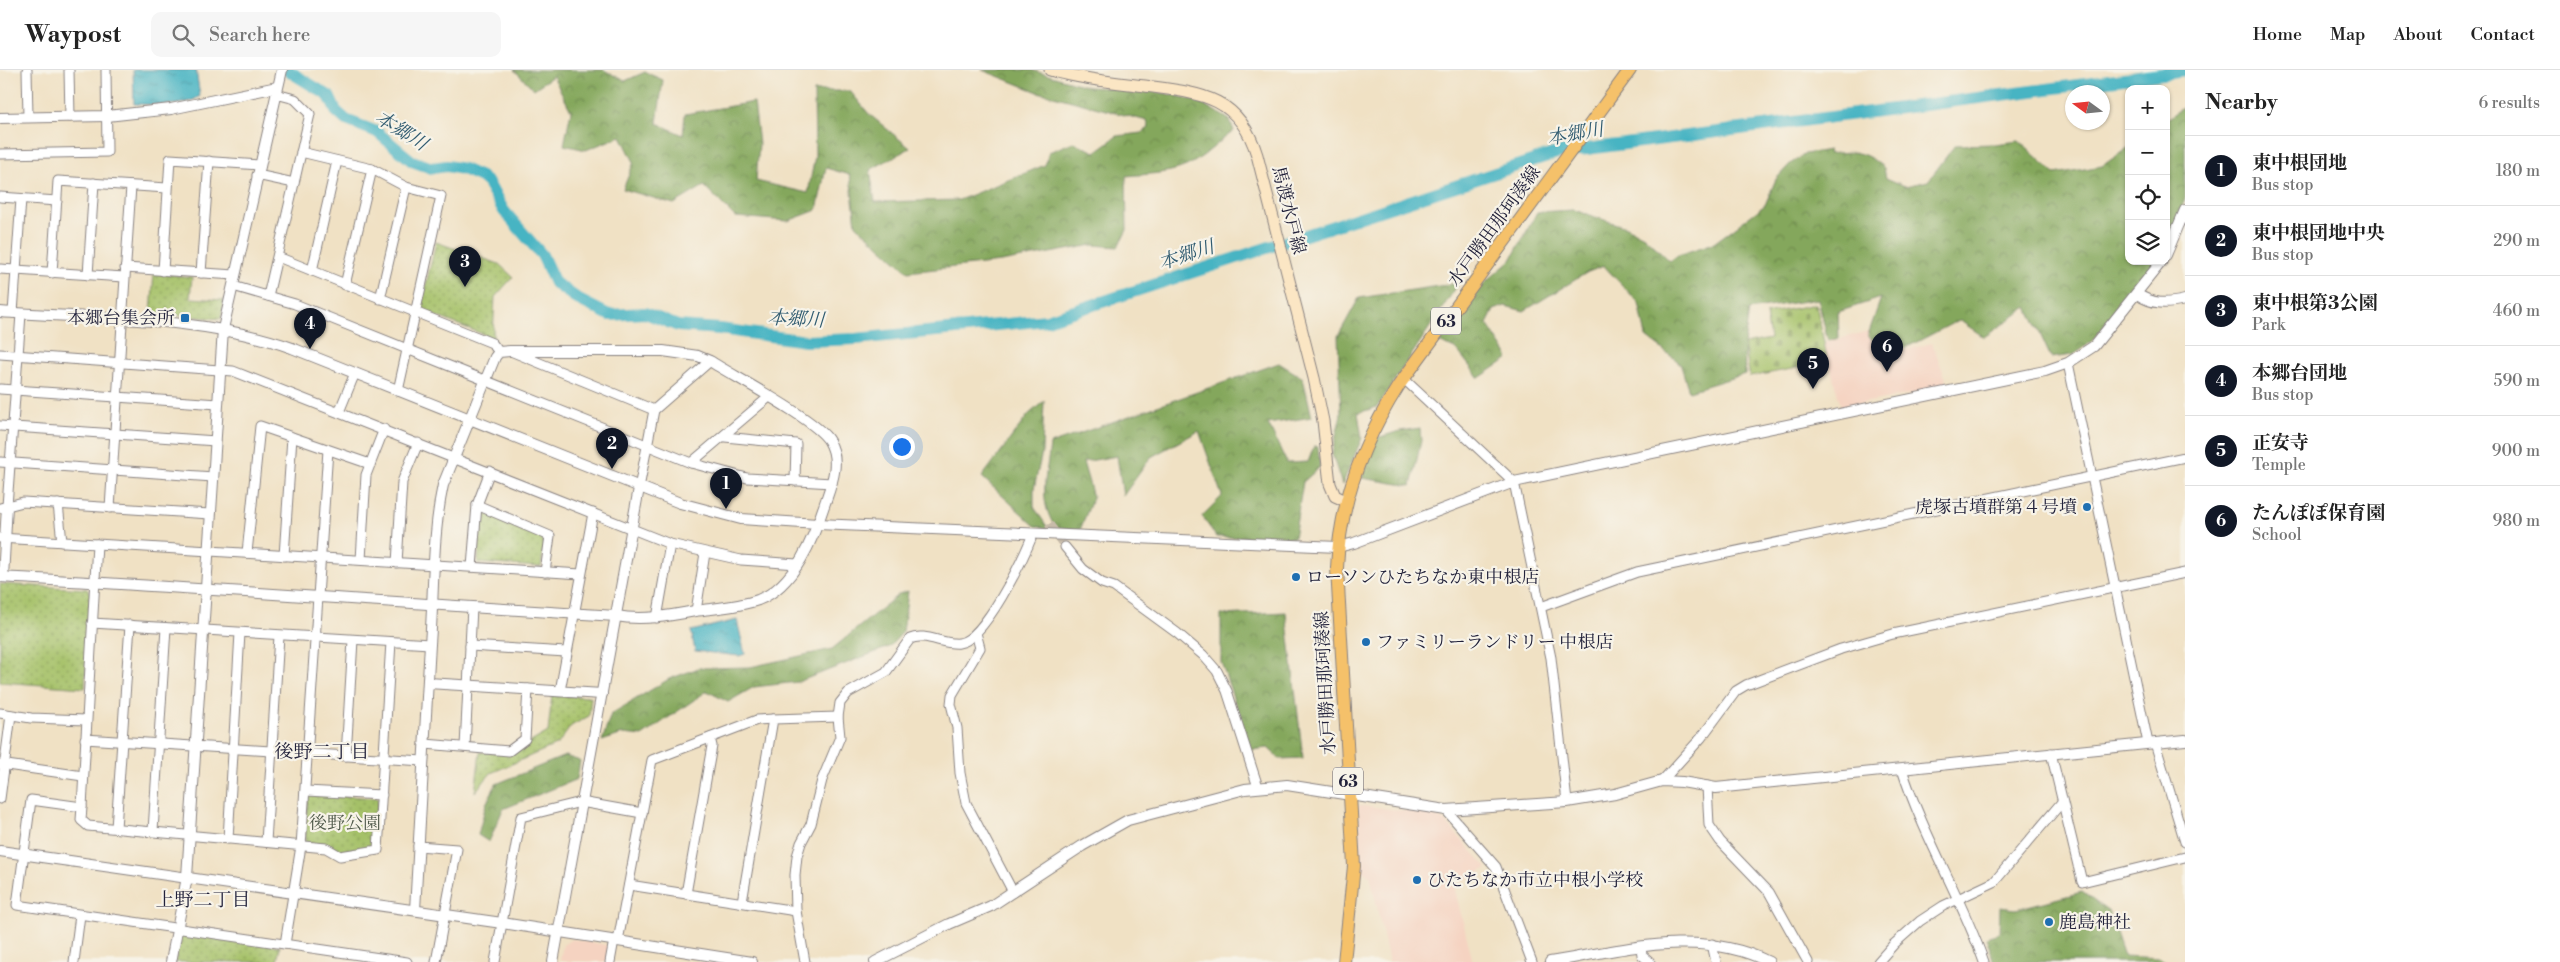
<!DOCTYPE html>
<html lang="en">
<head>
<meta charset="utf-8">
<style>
  body { margin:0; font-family:"Libre Bodoni","Noto Serif JP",serif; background:#f6f6f6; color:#222 }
  .controls { position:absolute; right:15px; top:15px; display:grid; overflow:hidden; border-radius:10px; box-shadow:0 1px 4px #0004 }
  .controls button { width:45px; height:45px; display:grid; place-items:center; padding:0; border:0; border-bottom:1px solid #e0e0e0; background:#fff; color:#222; font:25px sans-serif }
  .compass { position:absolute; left:2065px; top:15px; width:45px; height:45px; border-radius:50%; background:#fff; box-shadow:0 1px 4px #0004; rotate:285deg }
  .you { position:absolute; left:901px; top:376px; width:18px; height:18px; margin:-12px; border:4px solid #fff; border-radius:50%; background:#1a73e8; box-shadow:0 0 0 8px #1a73e833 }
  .badge { display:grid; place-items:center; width:32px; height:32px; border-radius:50%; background:#111827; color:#fff; font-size:16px; font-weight:700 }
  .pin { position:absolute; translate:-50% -41px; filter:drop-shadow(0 1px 2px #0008) }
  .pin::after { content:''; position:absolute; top:26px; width:18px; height:15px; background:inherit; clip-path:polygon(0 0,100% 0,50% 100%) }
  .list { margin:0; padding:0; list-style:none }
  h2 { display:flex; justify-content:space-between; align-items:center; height:65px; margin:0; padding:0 20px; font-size:21px }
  h2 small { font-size:16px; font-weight:400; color:#767676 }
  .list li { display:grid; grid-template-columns:32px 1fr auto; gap:15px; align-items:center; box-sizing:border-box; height:70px; padding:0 20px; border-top:1px solid #e0e0e0 }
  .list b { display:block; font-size:19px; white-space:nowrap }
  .list p { margin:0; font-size:16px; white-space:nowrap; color:#767676 }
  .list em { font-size:16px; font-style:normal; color:#767676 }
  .icon { flex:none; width:28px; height:28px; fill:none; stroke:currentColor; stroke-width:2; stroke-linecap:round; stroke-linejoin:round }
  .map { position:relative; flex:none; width:2185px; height:892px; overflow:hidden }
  header { display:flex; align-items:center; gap:30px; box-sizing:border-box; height:70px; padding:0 25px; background:#fff; border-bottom:1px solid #e0e0e0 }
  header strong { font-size:24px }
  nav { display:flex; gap:28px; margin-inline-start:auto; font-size:18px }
  .search { width:350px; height:45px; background:#f6f6f6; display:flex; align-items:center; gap:12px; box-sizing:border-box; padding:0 18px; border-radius:10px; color:#767676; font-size:19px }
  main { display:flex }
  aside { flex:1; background:#fff }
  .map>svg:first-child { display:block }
  .built { fill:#f5d3c1 }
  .forest { fill:url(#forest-crowns); stroke:#53644c }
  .cemetery { fill:url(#cemetery-stones); stroke:#647252 }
  .park { fill:url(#park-dots); stroke:#647252 }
  .water { fill:url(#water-ripples); stroke:#346b7f }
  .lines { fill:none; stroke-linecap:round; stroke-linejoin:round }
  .river { stroke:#47b4c3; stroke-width:12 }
  .minor-tunnel { stroke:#c7bba9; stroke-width:9; stroke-dasharray:9 4.5; stroke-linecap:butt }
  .minor-casing { stroke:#898280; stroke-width:11 }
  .tertiary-casing { stroke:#898280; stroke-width:12 }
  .secondary-casing { stroke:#898280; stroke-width:13 }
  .primary-casing { stroke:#898280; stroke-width:14 }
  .minor { stroke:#fff; stroke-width:9 }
  .tertiary { stroke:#fff; stroke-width:10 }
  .secondary { stroke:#fbe6c4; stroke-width:11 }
  .primary { stroke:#f5c16b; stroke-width:12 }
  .poi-dot { fill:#1f6fb2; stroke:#f7f3e8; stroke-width:2 }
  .labels { text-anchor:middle; stroke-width:4.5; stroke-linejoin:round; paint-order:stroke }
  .shield { fill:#f7f3e8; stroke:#62616f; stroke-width:1 }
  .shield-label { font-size:16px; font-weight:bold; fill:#22223b }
  .street-label { font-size:18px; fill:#22223b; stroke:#f7f3e8 }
  .poi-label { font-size:18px; fill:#22223b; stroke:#f7f3e8; text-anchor:start }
  .park-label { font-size:18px; fill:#505a4b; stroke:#f7f3e8 }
  .water-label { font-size:19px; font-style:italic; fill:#315c71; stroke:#f7f3e8 }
  .neighbourhood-label { font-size:19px; fill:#22223b; stroke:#f7f3e8 }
</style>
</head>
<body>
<header>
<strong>Waypost</strong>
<div class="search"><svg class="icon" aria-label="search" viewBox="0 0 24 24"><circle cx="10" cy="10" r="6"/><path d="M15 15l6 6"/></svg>Search here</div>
<nav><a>Home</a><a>Map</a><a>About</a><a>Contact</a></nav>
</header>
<main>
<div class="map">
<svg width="2185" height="892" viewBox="0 0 2185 892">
  <defs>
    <pattern id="forest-crowns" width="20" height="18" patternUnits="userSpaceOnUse" patternTransform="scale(1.25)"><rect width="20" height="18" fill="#84a75c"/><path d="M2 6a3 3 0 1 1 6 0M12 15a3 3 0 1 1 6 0" fill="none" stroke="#6c884d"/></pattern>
    <pattern id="cemetery-stones" width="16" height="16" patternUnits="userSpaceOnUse" patternTransform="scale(1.25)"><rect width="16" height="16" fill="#a5c168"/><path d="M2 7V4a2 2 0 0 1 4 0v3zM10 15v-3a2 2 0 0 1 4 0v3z" fill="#869c57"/></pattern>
    <pattern id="park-dots" width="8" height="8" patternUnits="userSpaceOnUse" patternTransform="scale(1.25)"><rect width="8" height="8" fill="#a5c168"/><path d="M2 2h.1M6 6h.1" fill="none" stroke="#869c57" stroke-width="1.8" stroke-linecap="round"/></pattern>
    <pattern id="water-ripples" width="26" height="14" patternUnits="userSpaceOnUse" patternTransform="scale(1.25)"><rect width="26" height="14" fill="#47b4c3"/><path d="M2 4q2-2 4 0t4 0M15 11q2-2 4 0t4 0" fill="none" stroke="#3b92a0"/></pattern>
  </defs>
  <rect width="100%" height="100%" fill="#f7f3e8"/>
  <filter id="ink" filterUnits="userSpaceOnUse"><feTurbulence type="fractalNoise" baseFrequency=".02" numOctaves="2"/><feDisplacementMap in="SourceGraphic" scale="10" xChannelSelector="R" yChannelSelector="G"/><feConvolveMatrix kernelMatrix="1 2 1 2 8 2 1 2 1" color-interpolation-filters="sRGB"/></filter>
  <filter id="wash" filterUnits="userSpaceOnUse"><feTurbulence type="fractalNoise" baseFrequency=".0096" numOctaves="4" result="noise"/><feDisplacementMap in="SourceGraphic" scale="20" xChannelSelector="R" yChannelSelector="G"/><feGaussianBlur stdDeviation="1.12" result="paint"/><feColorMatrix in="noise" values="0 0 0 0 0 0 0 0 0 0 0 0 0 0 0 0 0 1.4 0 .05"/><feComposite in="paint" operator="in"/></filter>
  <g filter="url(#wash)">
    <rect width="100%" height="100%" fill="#f0e1c4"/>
    <g class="built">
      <polygon points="1872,260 1880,287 1932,273 1949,317 1841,337 1824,273"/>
      <polygon points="1358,735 1431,744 1445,751 1487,798 1454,816 1473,892 1389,892 1370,805 1360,801"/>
      <polygon points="572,869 606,875 609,879 607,892 560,891 563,875"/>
    </g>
    <g class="forest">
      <path d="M 514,0 L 604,0 L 625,11 L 645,2 L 663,10 L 657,53 L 683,65 L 685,44 L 754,32 L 759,74 L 756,111 L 808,123 L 815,86 L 814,21 L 850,21 L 869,44 L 910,78 L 870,100 L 875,132 L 959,130 L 1045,95 L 1049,82 L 1073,72 L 1095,82 L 1117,66 L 1141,63 L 1149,58 L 1147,51 L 1038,22 L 982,0 L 1031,0 L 1089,17 L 1149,20 L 1186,28 L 1206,36 L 1230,50 L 1234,61 C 1220,70 1209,83 1194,92 C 1175,104 1148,104 1126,106 L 1127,160 L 1118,177 L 1093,175 L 1001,192 L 908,202 L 856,155 L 850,105 L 826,98 L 817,140 L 788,151 L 735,147 L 704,116 L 674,134 L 623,119 L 634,92 L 621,66 L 586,80 L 564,75 L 571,41 L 553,6 L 534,19 Z"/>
      <polygon points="2185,36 2185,127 2178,151 2166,175 2166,50"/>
      <path d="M 2019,71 L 2055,104 L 2102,96 L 2129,77 L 2129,191 L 2156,191 L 2095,268 L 2085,277 L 2073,285 L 2051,288 L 2028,237 L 1984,267 L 1959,250 L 1888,287 L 1868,265 L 1881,228 L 1838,242 L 1839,268 L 1828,271 L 1818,229 L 1749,240 L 1744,274 L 1745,304 L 1689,321 L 1680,293 L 1646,267 L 1639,233 L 1604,196 L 1588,202 L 1524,241 L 1505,236 L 1494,240 L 1487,254 L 1509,288 L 1479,308 L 1457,280 L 1439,272 L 1480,217 L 1511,190 L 1537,142 L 1574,140 L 1626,157 L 1644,166 L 1670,191 L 1678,185 L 1714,173 L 1765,135 L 1776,109 L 1790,94 L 1805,84 L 1829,80 L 1828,84 C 1855,81 1863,80 1884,98 L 1886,108 L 1905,116 L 1928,111 L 1955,75 L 1995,74 Z"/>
      <polygon points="1459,213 1377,337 1358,343 1362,368 1342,415 1332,384 1341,344 1338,266 1359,228"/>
      <path d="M 1279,293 L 1303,308 L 1312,347 L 1268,354 L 1287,393 L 1308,392 L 1314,376 L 1318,377 L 1320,397 L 1303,412 L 1294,468 L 1216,467 L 1202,446 L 1222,426 L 1199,361 L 1151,387 L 1123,426 L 1117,386 L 1083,392 L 1093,427 L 1080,460 L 1055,457 C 1037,428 1047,406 1050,374 Z"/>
      <polygon points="1044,331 1042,382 1034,419 1034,437 1048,458 1035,456 982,407 1028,345"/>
      <polygon points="1420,358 1421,371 1411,416 1362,408 1373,369 1400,361"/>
      <polygon points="908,521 903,562 889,577 798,612 754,617 728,632 707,621 642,666 623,664 602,671 611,644 669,609 699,598 750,597 832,579 899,524"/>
      <polygon points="1286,542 1303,688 1280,689 1268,678 1251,680 1221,592 1221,545"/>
      <polygon points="565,686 580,691 577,709 503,739 489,772 478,765 486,734 496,714"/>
      <polygon points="2082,822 2109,842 2124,886 2160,888 2167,892 1994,892 1986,867 1999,863 2000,837 2016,839"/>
    </g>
    <polygon class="cemetery" points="1816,234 1828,292 1750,307 1744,274 1770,269 1766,244"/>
    <g class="park">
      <polygon points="436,172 499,194 513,207 495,227 493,268 420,240"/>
      <polygon points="154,203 192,207 190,228 224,230 221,249 151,243"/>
      <polygon points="481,441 545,468 541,497 478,493"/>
      <polygon points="0,514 87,519 90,523 85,618 0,612"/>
      <polygon points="552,625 591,627 589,646 571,656 558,674 491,703 475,722 480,682 510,684 548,662"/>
      <polygon points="308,724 378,728 373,778 341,781 328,775 305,773"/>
      <polygon points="180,863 280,876 277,892 175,892"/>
    </g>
    <g class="water">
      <path d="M 133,0 L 196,0 L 200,26 C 183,39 153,34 134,34 Z"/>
      <polygon points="737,550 745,584 739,586 695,581 691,561"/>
    </g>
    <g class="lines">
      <polyline class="river" points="287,0 329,26 336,41 346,50 377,62 412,91 432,98 447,96 463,99 481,107 488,113 504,141 542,185 555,213 579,230 609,245 645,243 678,256 720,259 806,271 856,269 1047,250 1556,83 2185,1"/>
    </g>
  </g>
  <g filter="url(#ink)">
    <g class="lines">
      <polyline class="minor-tunnel" points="1049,454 1065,477"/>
      <defs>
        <g id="minor">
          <polyline points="27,0 28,47"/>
          <polyline points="69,0 70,47"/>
          <polyline points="301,82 372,99 406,117 441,126 398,321"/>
          <polyline points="0,84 107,82 106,0"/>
          <polyline points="257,105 294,113"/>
          <polyline points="0,127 57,131"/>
          <polyline points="278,187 492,273 499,282"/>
          <polyline points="125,198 235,205"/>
          <polyline points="0,199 124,207"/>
          <polyline points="163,201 170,89 260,95"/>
          <polyline points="312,201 337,91"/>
          <polyline points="52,203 58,111 167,118"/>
          <polyline points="201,203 209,91"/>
          <polyline points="88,205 94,113"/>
          <polyline points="345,215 372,99"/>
          <polyline points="233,216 295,234 691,393 747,408 832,413"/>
          <polyline points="268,226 310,44 295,29 276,24"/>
          <polyline points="380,229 406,117"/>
          <polyline points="13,243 21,129"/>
          <polyline points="513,282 654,340"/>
          <polyline points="0,284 233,301 670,474 741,490 797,494"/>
          <polyline points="2068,293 2148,673"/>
          <polyline points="1404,309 1514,412 1551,588 1567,732"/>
          <polyline points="0,319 218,334"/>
          <polyline points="339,342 355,303"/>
          <polyline points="0,356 216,371"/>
          <polyline points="725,367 796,374 795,411"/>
          <polyline points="0,392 213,407"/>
          <polyline points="691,393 769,327"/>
          <polyline points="639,418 654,340 710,291"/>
          <polyline points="58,434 62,472"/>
          <polyline points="477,435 550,466 545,502"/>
          <polyline points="7,436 21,244"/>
          <polyline points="0,438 23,432 210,444"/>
          <polyline points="110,438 131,116"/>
          <polyline points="0,468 581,504"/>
          <polyline points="97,474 82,737 81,750 88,756 326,778 340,786 378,780 391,572"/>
          <polyline points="1065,477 1083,499 1102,513 1114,517 1177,563 1203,585 1217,601 1227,621 1258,717"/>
          <polyline points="247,483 260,356 370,394"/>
          <polyline points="284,486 292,367"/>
          <polyline points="361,490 366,405 384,359"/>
          <polyline points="397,493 402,412 418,373"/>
          <polyline points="472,497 477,435 490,401"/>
          <polyline points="1541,537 1637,502 2185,387"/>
          <polyline points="696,541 705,483"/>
          <polyline points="657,548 670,474"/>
          <polyline points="92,553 430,574"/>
          <polyline points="976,563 980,578 952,625 951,634 957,658 960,703 966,733 1013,822"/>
          <polyline points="470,576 566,582"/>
          <polyline points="560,621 593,443"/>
          <polyline points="0,643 31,648 86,650"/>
          <polyline points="85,669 423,691"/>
          <polyline points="2155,673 2185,772"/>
          <polyline points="425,674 509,681 525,669 528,619"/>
          <polyline points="465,677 472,537"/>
          <polyline points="2051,683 2082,812 2185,787"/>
          <polyline points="346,686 353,570"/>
          <polyline points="0,694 83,706"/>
          <path d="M 1902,699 C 1923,766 1961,826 1984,892"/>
          <polyline points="1662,711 1701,668 1736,621 1746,615 1841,579 1893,564 2185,503"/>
          <polyline points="1707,716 1709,755 1720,771 1769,822 1808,892"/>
          <polyline points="306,721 382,725"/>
          <polyline points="0,729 11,645"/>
          <polyline points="82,737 31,730 17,835 407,892"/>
          <polyline points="1446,740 1496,797 1532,892"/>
          <polyline points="116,758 130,555"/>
          <polyline points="153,761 166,558"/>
          <polyline points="228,769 240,563"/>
          <polyline points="266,772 279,566"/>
          <polyline points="418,776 457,779 436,892"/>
          <polyline points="629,815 796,841"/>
          <polyline points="686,824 712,676 710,668"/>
          <polyline points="742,832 773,649 838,647"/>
          <polyline points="618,871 652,690 757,650 773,649"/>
          <polyline points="285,874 301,776 328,380"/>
          <polyline points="1712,874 1716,892"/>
          <polyline points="1641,878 1642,885 1650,892"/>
          <polyline points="74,892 80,845"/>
          <polyline points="495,892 521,747 581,732 642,743"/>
          <polyline points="610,892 614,870"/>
          <path d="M 805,892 L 796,841 L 795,805 L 797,786 L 801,773 L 811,754 L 822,710 L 840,667 L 838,647 L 840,633 L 848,623 L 886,602 L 910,569 C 924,562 944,575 959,573 C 984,571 1024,487 1033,464"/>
          <polyline points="1878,892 1894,874 1920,851 1943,836 1994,812 2062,732"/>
        </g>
        <g id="tertiary">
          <polyline points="0,48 107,46 171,39 277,17"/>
          <polyline points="2166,185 2185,140"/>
          <path d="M 2137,224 C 2153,235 2167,234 2185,230"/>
          <path d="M 0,242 C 95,249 203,246 292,278 L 680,433 L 741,449 L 818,454 L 1338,477 L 1354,473 L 1514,412 L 2045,301 L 2068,293 L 2094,276 L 2162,191"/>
          <path d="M 0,507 C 205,518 410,534 616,546 C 642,551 669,546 695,541 C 716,538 738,537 758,530 C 795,516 814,467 825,433 C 832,413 841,391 829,371 C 817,350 735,307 710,291 L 698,286 L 663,281 L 510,281 L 499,282 L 495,287 L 443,415 C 432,465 434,523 430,574 L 415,840"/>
          <polyline points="3,507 7,436"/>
          <polyline points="428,613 602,624"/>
          <polyline points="0,781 502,853 752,892"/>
          <polyline points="171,892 187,807 223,259 282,0"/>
          <polyline points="553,892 639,418"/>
          <polyline points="875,892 949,854 991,836 1082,776 1128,750 1245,719 1287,715 1446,740 1567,732 1615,724 1662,711 1682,712 1716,718 2185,670"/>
          <path d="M 1550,892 C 1622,880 1700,857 1769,892"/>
        </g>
        <path id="secondary" d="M 1050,0 C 1081,9 1113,12 1145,16 C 1199,23 1239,25 1257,85 L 1314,308 L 1323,351 L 1330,414 L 1335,426 L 1346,431"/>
        <path id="primary" d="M 1344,892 L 1354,796 L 1337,498 C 1340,431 1363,371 1399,315 L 1630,0"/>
      </defs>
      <use href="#minor" class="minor-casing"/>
      <use href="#tertiary" class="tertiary-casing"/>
      <use href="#secondary" class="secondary-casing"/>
      <use href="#primary" class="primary-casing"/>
      <use href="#minor" class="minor"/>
      <use href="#tertiary" class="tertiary"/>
      <use href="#secondary" class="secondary"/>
      <use href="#primary" class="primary"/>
    </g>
  </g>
  <g class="poi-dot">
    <rect x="180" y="243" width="10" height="10" rx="2.5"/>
    <circle cx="2087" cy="437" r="5"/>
    <circle cx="1296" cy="507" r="5"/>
    <circle cx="1366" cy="572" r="5"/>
    <circle cx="1417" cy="810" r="5"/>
    <circle cx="2049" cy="852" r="5"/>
  </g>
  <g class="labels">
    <g class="shield">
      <rect x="1431" y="237.5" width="30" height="27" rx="4"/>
      <rect x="1333" y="697.5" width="30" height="27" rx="4"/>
    </g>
    <g class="shield-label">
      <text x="1446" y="257">63</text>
      <text x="1348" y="717">63</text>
    </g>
    <g class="street-label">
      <text transform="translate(1289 140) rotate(76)" y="6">馬渡水戸線</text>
      <text transform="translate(1494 156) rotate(-54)" y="6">水戸勝田那珂湊線</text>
      <text transform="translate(1325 613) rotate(-93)" y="6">水戸勝田那珂湊線</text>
    </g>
    <g class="poi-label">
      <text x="175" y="254" text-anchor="end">本郷台集会所</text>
      <text x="2077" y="443" text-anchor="end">虎塚古墳群第４号墳</text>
      <text x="1306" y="513">ローソンひたちなか東中根店</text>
      <text x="1376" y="578">ファミリーランドリー 中根店</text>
      <text x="1427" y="816">ひたちなか市立中根小学校</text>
      <text x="2059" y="858">鹿島神社</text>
    </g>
    <g class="park-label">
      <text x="345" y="759">後野公園</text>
    </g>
    <g class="water-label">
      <text transform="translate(402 60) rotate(32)" y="7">本郷川</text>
      <text transform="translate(1575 63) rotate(-10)" y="7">本郷川</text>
      <text transform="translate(1186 184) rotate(-18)" y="7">本郷川</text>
      <text transform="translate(796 248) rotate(3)" y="7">本郷川</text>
    </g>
    <g class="neighbourhood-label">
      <text x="322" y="688">後野二丁目</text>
      <text x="203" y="836">上野二丁目</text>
    </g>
  </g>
</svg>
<div class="controls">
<button>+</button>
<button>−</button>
<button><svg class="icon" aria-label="locate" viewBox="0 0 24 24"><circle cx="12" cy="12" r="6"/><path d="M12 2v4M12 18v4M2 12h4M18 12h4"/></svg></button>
<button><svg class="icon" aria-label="layers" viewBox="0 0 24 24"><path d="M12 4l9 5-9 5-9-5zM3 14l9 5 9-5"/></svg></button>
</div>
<svg class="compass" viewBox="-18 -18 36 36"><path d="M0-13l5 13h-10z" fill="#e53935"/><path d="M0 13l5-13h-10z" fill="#767676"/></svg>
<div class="you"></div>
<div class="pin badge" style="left:726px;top:439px">1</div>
<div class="pin badge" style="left:612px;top:399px">2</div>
<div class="pin badge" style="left:465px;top:217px">3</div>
<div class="pin badge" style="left:310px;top:279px">4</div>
<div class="pin badge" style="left:1813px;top:319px">5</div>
<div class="pin badge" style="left:1887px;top:302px">6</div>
</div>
<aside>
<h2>Nearby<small>6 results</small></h2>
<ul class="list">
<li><span class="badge">1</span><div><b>東中根団地</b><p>Bus stop</p></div><em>180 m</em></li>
<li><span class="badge">2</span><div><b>東中根団地中央</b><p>Bus stop</p></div><em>290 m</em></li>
<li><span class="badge">3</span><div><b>東中根第3公園</b><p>Park</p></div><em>460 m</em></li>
<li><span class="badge">4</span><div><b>本郷台団地</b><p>Bus stop</p></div><em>590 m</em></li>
<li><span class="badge">5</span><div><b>正安寺</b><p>Temple</p></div><em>900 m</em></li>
<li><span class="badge">6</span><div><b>たんぽぽ保育園</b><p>School</p></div><em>980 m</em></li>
</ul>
</aside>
</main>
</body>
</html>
